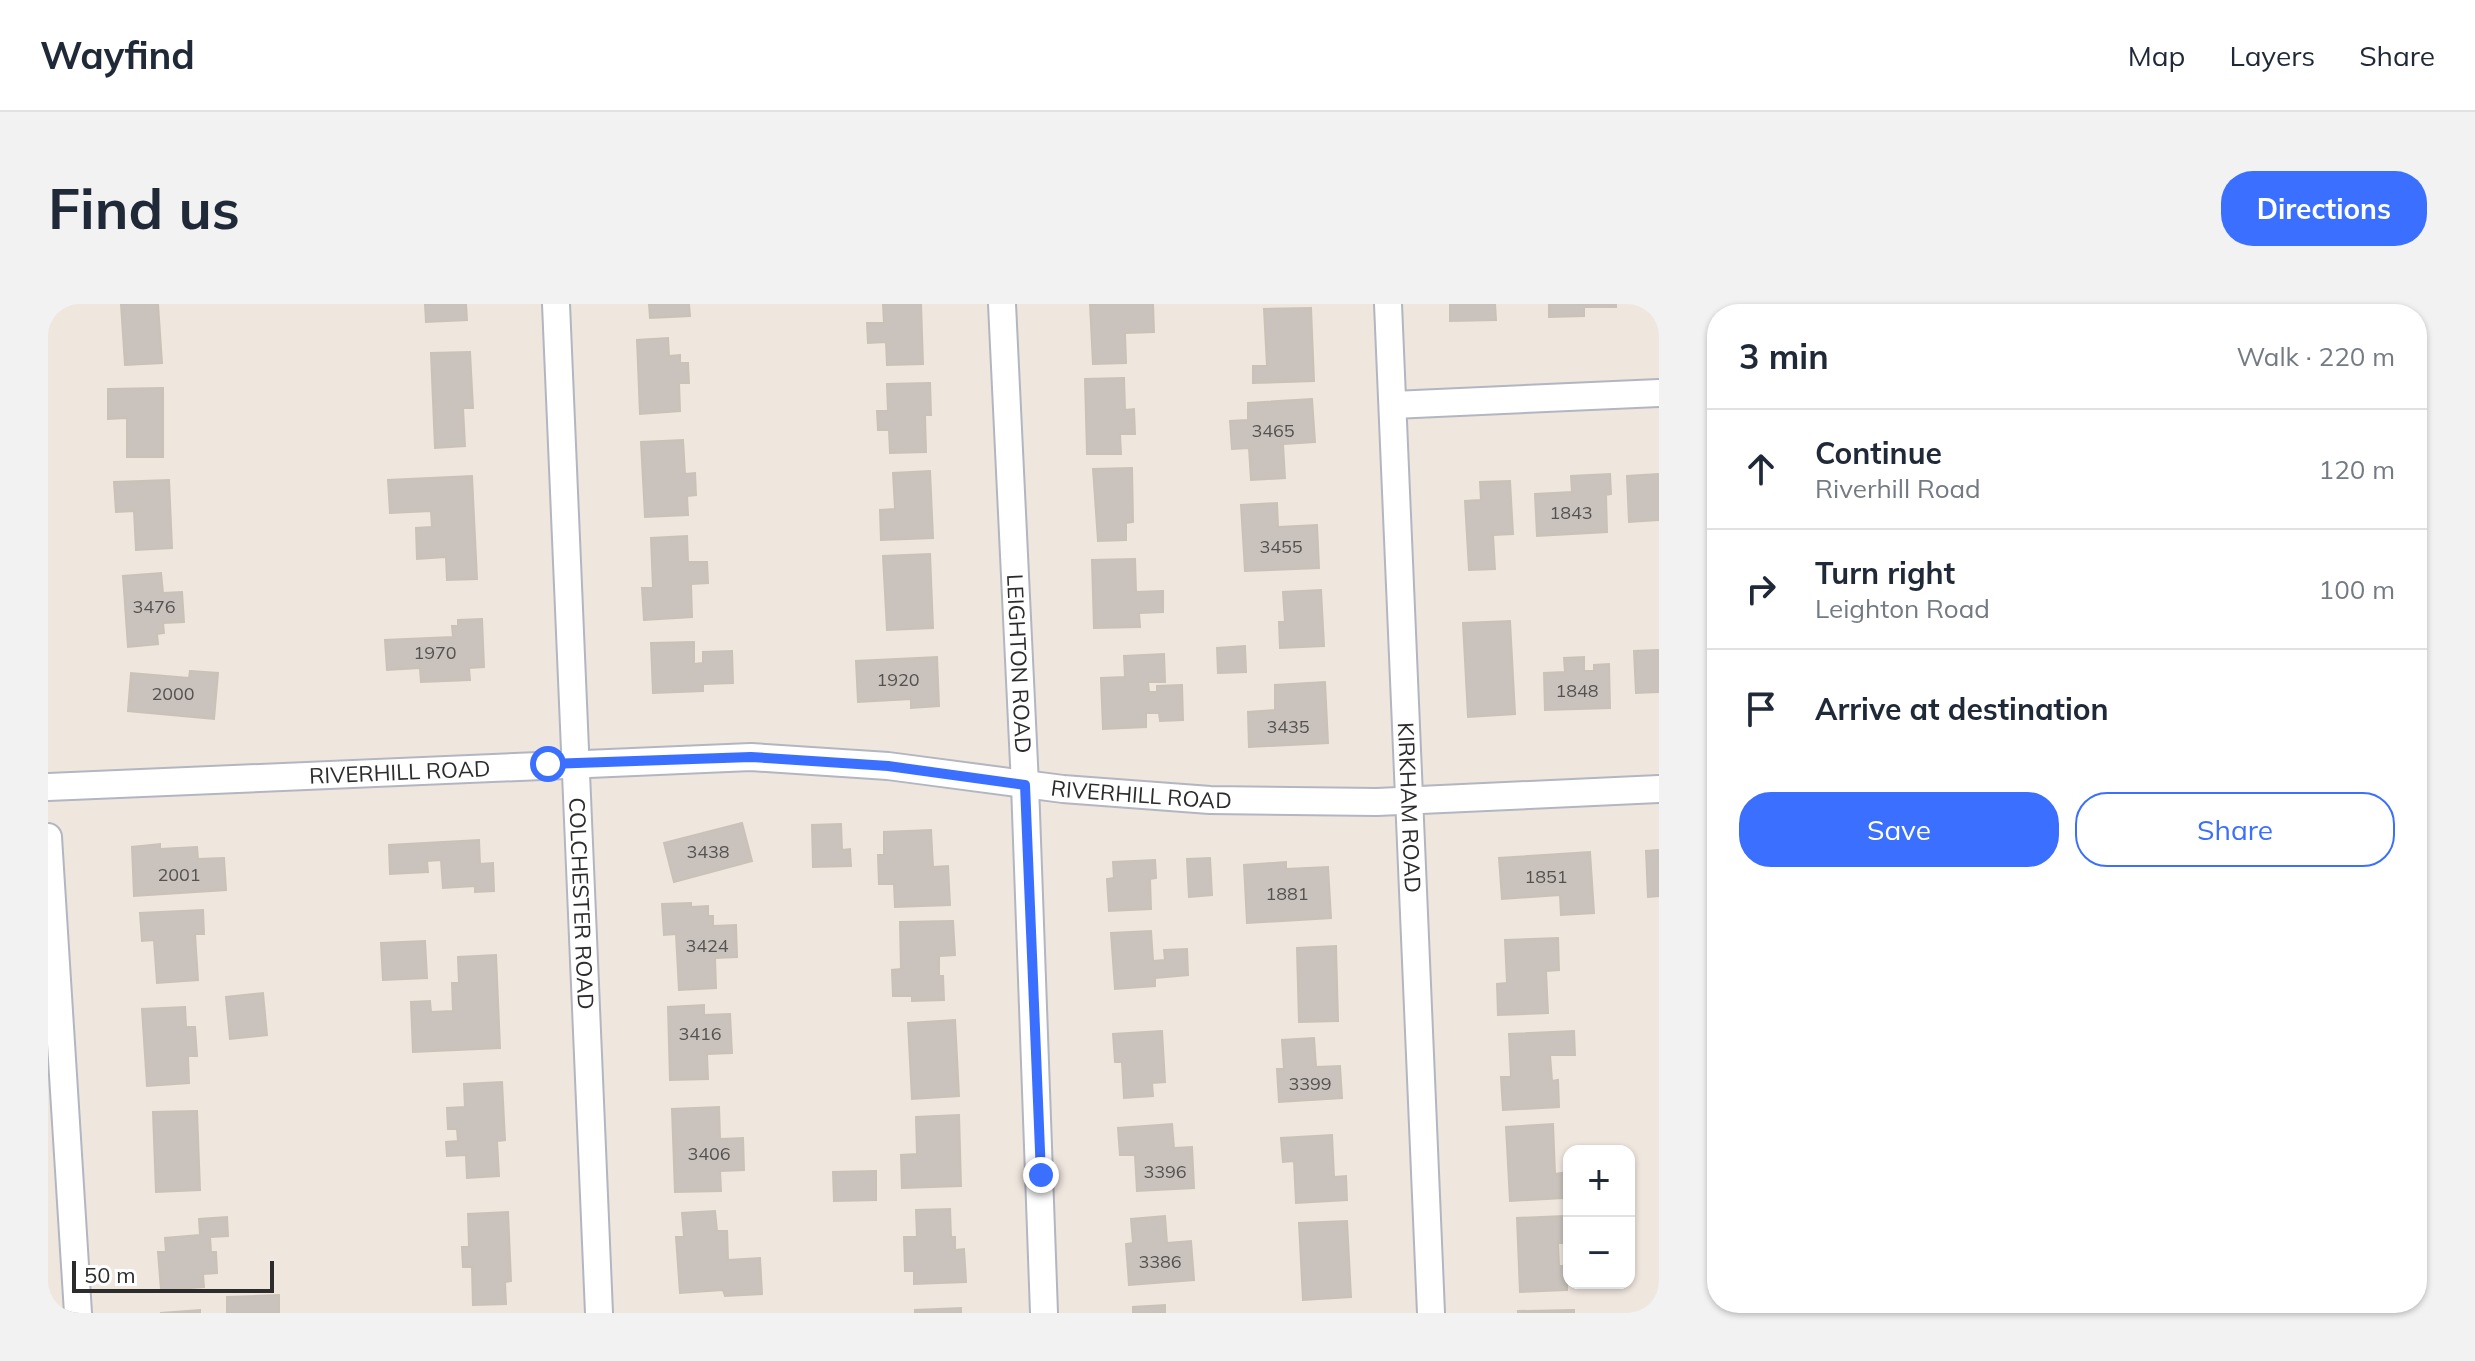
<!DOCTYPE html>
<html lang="en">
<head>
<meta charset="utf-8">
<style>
  body { margin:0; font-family:Mulish,sans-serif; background:#f2f2f3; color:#1f2937 }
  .controls { position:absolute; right:24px; bottom:24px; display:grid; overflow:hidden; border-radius:16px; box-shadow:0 2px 6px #0004 }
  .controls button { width:72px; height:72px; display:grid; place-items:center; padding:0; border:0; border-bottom:2px solid #e0e1e3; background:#fff; color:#1f2937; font:40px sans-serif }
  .scale { position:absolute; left:24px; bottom:20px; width:202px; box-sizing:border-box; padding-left:8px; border:4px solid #2c2c2c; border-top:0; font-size:22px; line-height:28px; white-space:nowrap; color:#2c2c2c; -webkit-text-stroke:6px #fff; paint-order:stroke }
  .stop { position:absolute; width:24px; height:24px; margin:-18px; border:6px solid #3b6fff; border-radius:50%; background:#fff }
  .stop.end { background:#3b6fff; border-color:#fff; box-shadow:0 2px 8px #0008 }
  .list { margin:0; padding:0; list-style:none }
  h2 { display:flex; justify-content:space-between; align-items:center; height:104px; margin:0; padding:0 32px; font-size:34px }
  h2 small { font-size:26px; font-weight:400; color:#747a83 }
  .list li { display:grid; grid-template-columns:52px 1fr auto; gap:24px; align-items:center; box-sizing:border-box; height:120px; padding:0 32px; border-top:2px solid #e0e1e3 }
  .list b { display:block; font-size:30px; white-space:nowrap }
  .list p { margin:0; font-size:26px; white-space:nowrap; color:#747a83 }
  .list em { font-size:26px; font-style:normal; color:#747a83 }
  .actions { display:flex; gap:16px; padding:24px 32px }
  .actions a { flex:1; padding:18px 0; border:2px solid #3b6fff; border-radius:32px; text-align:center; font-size:28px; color:#3b6fff }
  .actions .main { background:#3b6fff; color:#fff }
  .icon { flex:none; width:44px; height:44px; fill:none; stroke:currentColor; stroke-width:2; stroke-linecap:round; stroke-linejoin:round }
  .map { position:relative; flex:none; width:1611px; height:1009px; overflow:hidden; border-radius:32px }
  header { display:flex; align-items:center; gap:48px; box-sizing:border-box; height:112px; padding:0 40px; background:#fff; border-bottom:2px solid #e0e1e3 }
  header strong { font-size:38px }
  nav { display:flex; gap:44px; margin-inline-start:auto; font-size:28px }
  .intro { display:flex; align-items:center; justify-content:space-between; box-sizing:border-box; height:192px; padding:0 48px }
  h1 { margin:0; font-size:56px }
  .button { padding:20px 36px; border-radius:32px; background:#3b6fff; color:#fff; font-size:28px; font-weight:700 }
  main { display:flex; gap:48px; padding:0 48px }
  aside { flex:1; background:#fff; border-radius:32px; box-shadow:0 2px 6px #0004 }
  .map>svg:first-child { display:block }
  .building { fill:#cac3bd; stroke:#cac2b7; stroke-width:2 }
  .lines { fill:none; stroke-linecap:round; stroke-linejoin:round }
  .street-casing { stroke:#b2b6c1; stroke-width:30 }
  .street { stroke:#fff; stroke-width:26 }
  .route { stroke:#3b6fff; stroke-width:10 }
  .labels { text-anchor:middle; stroke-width:6; stroke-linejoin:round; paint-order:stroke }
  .number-label { font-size:18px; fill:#545250 }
  .street-label { font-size:22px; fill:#2c2c2c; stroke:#fff }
</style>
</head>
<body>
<header>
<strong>Wayfind</strong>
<nav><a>Map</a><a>Layers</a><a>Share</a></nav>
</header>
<div class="intro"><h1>Find us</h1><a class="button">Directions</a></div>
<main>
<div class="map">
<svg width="1611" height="1009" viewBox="0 0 1611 1009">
  <rect width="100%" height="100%" fill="#efe6de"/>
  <g class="building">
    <polygon points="73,0 110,0 114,59 77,61"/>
    <polygon points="377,0 418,0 419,16 378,18"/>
    <polygon points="601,0 641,0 642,12 602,14"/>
    <polygon points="835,0 873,0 875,60 839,61 838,38 820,39 819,19 836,19"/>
    <polygon points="1042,0 1105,0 1106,28 1077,29 1078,59 1045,60"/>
    <polygon points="1402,0 1447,0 1448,16 1402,17"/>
    <polygon points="1501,0 1568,0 1568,3 1536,3 1536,12 1501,13"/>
    <polygon points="1263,4 1266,77 1205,79 1205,62 1219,62 1216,5"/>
    <polygon points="620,34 621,52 632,51 632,59 640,59 641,79 631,79 632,107 592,110 589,36"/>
    <polygon points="422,48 425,104 415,104 417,142 387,144 383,49"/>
    <polygon points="1076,74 1077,106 1086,105 1087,130 1072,130 1073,150 1039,150 1037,75"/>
    <polygon points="882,79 883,111 877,111 878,148 842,149 841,126 830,126 829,107 840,107 839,80"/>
    <polygon points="115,84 115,153 79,153 79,114 60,115 60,85"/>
    <polygon points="1264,95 1267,138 1235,140 1237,174 1203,176 1201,144 1184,145 1182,117 1200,116 1200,99"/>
    <polygon points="635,136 637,170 647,169 648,191 639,192 640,211 597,213 593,138"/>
    <polygon points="1084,164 1085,218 1078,219 1078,236 1050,237 1045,165"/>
    <polygon points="882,167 885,234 833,236 832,206 847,205 845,169"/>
    <polygon points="1562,170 1563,190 1558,191 1559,228 1489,232 1487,190 1524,188 1523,172"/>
    <polygon points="1611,170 1611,216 1581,218 1579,172"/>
    <polygon points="424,172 429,275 399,276 398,253 369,255 368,224 384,223 383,207 342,209 340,176"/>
    <polygon points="121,176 124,244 88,246 86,207 68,208 66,178"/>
    <polygon points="1462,177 1465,230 1445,231 1447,265 1421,266 1417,197 1433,196 1432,178"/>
    <polygon points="1229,199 1230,223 1269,221 1271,264 1197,267 1193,201"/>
    <polygon points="639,232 640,258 659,258 660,279 643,280 644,313 596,316 594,284 605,284 603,234"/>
    <polygon points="882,250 885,324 839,326 835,252"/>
    <polygon points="1087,255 1088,288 1115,287 1115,308 1091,309 1092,323 1046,324 1044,256"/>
    <polygon points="113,269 115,289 134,288 136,318 115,319 116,329 109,330 110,340 80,343 75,272"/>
    <polygon points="1273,286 1276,342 1232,344 1231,318 1237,318 1235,288"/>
    <polygon points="434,315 436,363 421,364 422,376 373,378 372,364 339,366 337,336 405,333 404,322 410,322 410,316"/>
    <polygon points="1462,317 1467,410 1420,413 1415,319"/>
    <polygon points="646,338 646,360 655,359 655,348 684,347 685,379 655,380 655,387 605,389 603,339"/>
    <polygon points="1197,342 1198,368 1170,369 1169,344"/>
    <polygon points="1611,346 1611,388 1588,389 1586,347"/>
    <polygon points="1116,350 1117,378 1100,378 1101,388 1109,388 1109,382 1134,381 1135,416 1112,417 1111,409 1098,409 1098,423 1055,425 1053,374 1077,373 1076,352"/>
    <polygon points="889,353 891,402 863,404 863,395 810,398 808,357"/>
    <polygon points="1536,353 1536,367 1546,367 1546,361 1561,360 1562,404 1497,406 1496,369 1517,368 1516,354"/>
    <polygon points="142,367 170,369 166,415 80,407 83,369 141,374"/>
    <polygon points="1277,378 1280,439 1201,443 1200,408 1227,406 1227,381"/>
    <polygon points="694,519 704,557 626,578 616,539"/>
    <polygon points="793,520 794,546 802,545 803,562 765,563 764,521"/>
    <polygon points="883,526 885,563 900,562 902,601 847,603 846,580 831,580 830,551 836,551 836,528"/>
    <polygon points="431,536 432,560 445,559 446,587 427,588 427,582 395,584 393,556 379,557 380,568 342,570 341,541"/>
    <polygon points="112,540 112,545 149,543 150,555 176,554 178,586 86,592 84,543"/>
    <polygon points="1611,546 1611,592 1600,593 1598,547"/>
    <polygon points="1542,548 1546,609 1513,611 1512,591 1454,595 1451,554"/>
    <polygon points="1162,554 1164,591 1141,593 1139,555"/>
    <polygon points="1107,556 1108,574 1102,575 1103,605 1061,607 1059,575 1066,574 1065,558"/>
    <polygon points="1238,558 1238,565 1280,563 1283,614 1199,619 1196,561"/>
    <polygon points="643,599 643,603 660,602 660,612 665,612 665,622 688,621 689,653 667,654 668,684 631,686 628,630 616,631 614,600"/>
    <polygon points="155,606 156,630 147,630 150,676 109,679 106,636 94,637 92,609"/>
    <polygon points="905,617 907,651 891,652 891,672 895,672 896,696 864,697 864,692 845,692 844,666 853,665 852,618"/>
    <polygon points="1103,627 1105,657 1117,656 1116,646 1139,645 1140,671 1107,674 1107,682 1067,685 1063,629"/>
    <polygon points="1510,634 1511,666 1498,667 1500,709 1450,711 1449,680 1459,679 1457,636"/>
    <polygon points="377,637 379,674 335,676 333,639"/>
    <polygon points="1288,642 1290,717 1251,718 1249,644"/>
    <polygon points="448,651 452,744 365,748 363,698 382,697 383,708 405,707 404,679 411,679 410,653"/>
    <polygon points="215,689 219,731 182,735 178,693"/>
    <polygon points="656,701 656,711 682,710 684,749 659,750 660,775 622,776 620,703"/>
    <polygon points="137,703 138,723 147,723 149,752 140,752 141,779 99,782 94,705"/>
    <polygon points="907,716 911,792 864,795 860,719"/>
    <polygon points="1114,727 1117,778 1104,779 1105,792 1076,794 1074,758 1067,758 1065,730"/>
    <polygon points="1526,727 1527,751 1502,751 1504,777 1510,776 1511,803 1455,806 1453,773 1463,773 1461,730"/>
    <polygon points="1266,734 1268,763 1292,762 1294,794 1231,798 1229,765 1236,765 1234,736"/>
    <polygon points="454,778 457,836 449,837 451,872 419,874 418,851 399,852 398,838 410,837 409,825 400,825 399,804 417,803 416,780"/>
    <polygon points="671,803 672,835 695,834 696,866 672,867 673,887 627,888 624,805"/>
    <polygon points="149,807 152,886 108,888 105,808"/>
    <polygon points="911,811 913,882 854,884 853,851 869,850 868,813"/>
    <polygon points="1124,820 1126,844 1144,843 1146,884 1089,887 1087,851 1072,851 1070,824"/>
    <polygon points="1505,820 1507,870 1514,869 1515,894 1462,897 1458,823"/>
    <polygon points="1284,831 1286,873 1298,872 1299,896 1248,899 1246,857 1235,858 1233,834"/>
    <polygon points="828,867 828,896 786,897 785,868"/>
    <polygon points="902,905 903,933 907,933 907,946 916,945 918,978 866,980 866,967 857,967 856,933 869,933 868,906"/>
    <polygon points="667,907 669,927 679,927 680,956 712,954 714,990 677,992 675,986 632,989 628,933 636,933 634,909"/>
    <polygon points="460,908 463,977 457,978 458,1000 425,1001 424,963 415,963 414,943 421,943 420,910"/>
    <polygon points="1117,912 1119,939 1143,937 1146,976 1081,981 1078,940 1085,939 1083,915"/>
    <polygon points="1516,912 1518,939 1510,939 1511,962 1519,962 1519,986 1472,988 1469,914"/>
    <polygon points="179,913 180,932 162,933 163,948 168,948 169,969 155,970 156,983 113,986 110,948 118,948 117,934 152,931 151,915"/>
    <polygon points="1299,917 1303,993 1255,996 1251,919"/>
    <polygon points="231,991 231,1009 179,1009 179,993"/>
    <polygon points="1117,1001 1117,1009 1085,1009 1085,1003"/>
    <polygon points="913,1004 913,1009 867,1009 867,1006"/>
    <polygon points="152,1006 152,1009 112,1009"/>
    <polygon points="1526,1006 1526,1009 1470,1009 1470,1007"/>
  </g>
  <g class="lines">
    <defs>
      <g id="street">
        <path id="s1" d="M 508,0 L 551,1009"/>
        <path id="s2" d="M 954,0 L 977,481 L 996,1009"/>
        <path id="s3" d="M 1340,0 L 1383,1009"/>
        <polyline points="1345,101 1611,89"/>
        <path id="s4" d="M 0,483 L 703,453 L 840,462 L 1015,485 L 1162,496 L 1329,498 L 1611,485"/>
        <polyline points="0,533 30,1009"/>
      </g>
    </defs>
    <use href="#street" class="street-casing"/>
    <use href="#street" class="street"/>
  </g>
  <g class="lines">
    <polyline class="route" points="500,460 703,453 840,462 977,481 993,871"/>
  </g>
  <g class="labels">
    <g class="number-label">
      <text x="1225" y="133">3465</text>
      <text x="1523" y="215">1843</text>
      <text x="1233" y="249">3455</text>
      <text x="106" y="309">3476</text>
      <text x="387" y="355">1970</text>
      <text x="850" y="382">1920</text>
      <text x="1529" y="393">1848</text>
      <text x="125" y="396">2000</text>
      <text x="1240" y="429">3435</text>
      <text x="660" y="554">3438</text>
      <text x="131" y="577">2001</text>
      <text x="1498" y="579">1851</text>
      <text x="1239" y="596">1881</text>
      <text x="659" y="648">3424</text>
      <text x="652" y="736">3416</text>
      <text x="1262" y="786">3399</text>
      <text x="661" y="856">3406</text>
      <text x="1117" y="874">3396</text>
      <text x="1112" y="964">3386</text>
    </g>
    <g class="street-label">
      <text dy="8" stroke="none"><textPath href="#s2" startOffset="360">LEIGHTON ROAD</textPath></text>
      <text dy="8" stroke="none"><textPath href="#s4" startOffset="352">RIVERHILL ROAD</textPath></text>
      <text dy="8" stroke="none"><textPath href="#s4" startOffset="1096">RIVERHILL ROAD</textPath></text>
      <text dy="8" stroke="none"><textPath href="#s3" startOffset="504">KIRKHAM ROAD</textPath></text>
      <text dy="8" stroke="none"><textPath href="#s1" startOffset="600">COLCHESTER ROAD</textPath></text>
    </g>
  </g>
</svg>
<div class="controls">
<button>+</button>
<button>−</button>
</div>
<div class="scale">50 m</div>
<div class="stop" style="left:500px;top:460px"></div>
<div class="stop end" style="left:993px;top:871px"></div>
</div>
<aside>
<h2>3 min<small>Walk · 220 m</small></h2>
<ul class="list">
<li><svg class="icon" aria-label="ahead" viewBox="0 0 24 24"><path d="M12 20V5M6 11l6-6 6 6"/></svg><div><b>Continue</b><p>Riverhill Road</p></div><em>120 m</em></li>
<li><svg class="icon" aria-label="right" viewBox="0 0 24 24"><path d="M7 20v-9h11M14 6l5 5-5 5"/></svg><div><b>Turn right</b><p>Leighton Road</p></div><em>100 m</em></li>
<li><svg class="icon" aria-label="arrive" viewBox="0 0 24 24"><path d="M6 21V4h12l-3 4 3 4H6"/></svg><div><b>Arrive at destination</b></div></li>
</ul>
<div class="actions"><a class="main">Save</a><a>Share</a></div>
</aside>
</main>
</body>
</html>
